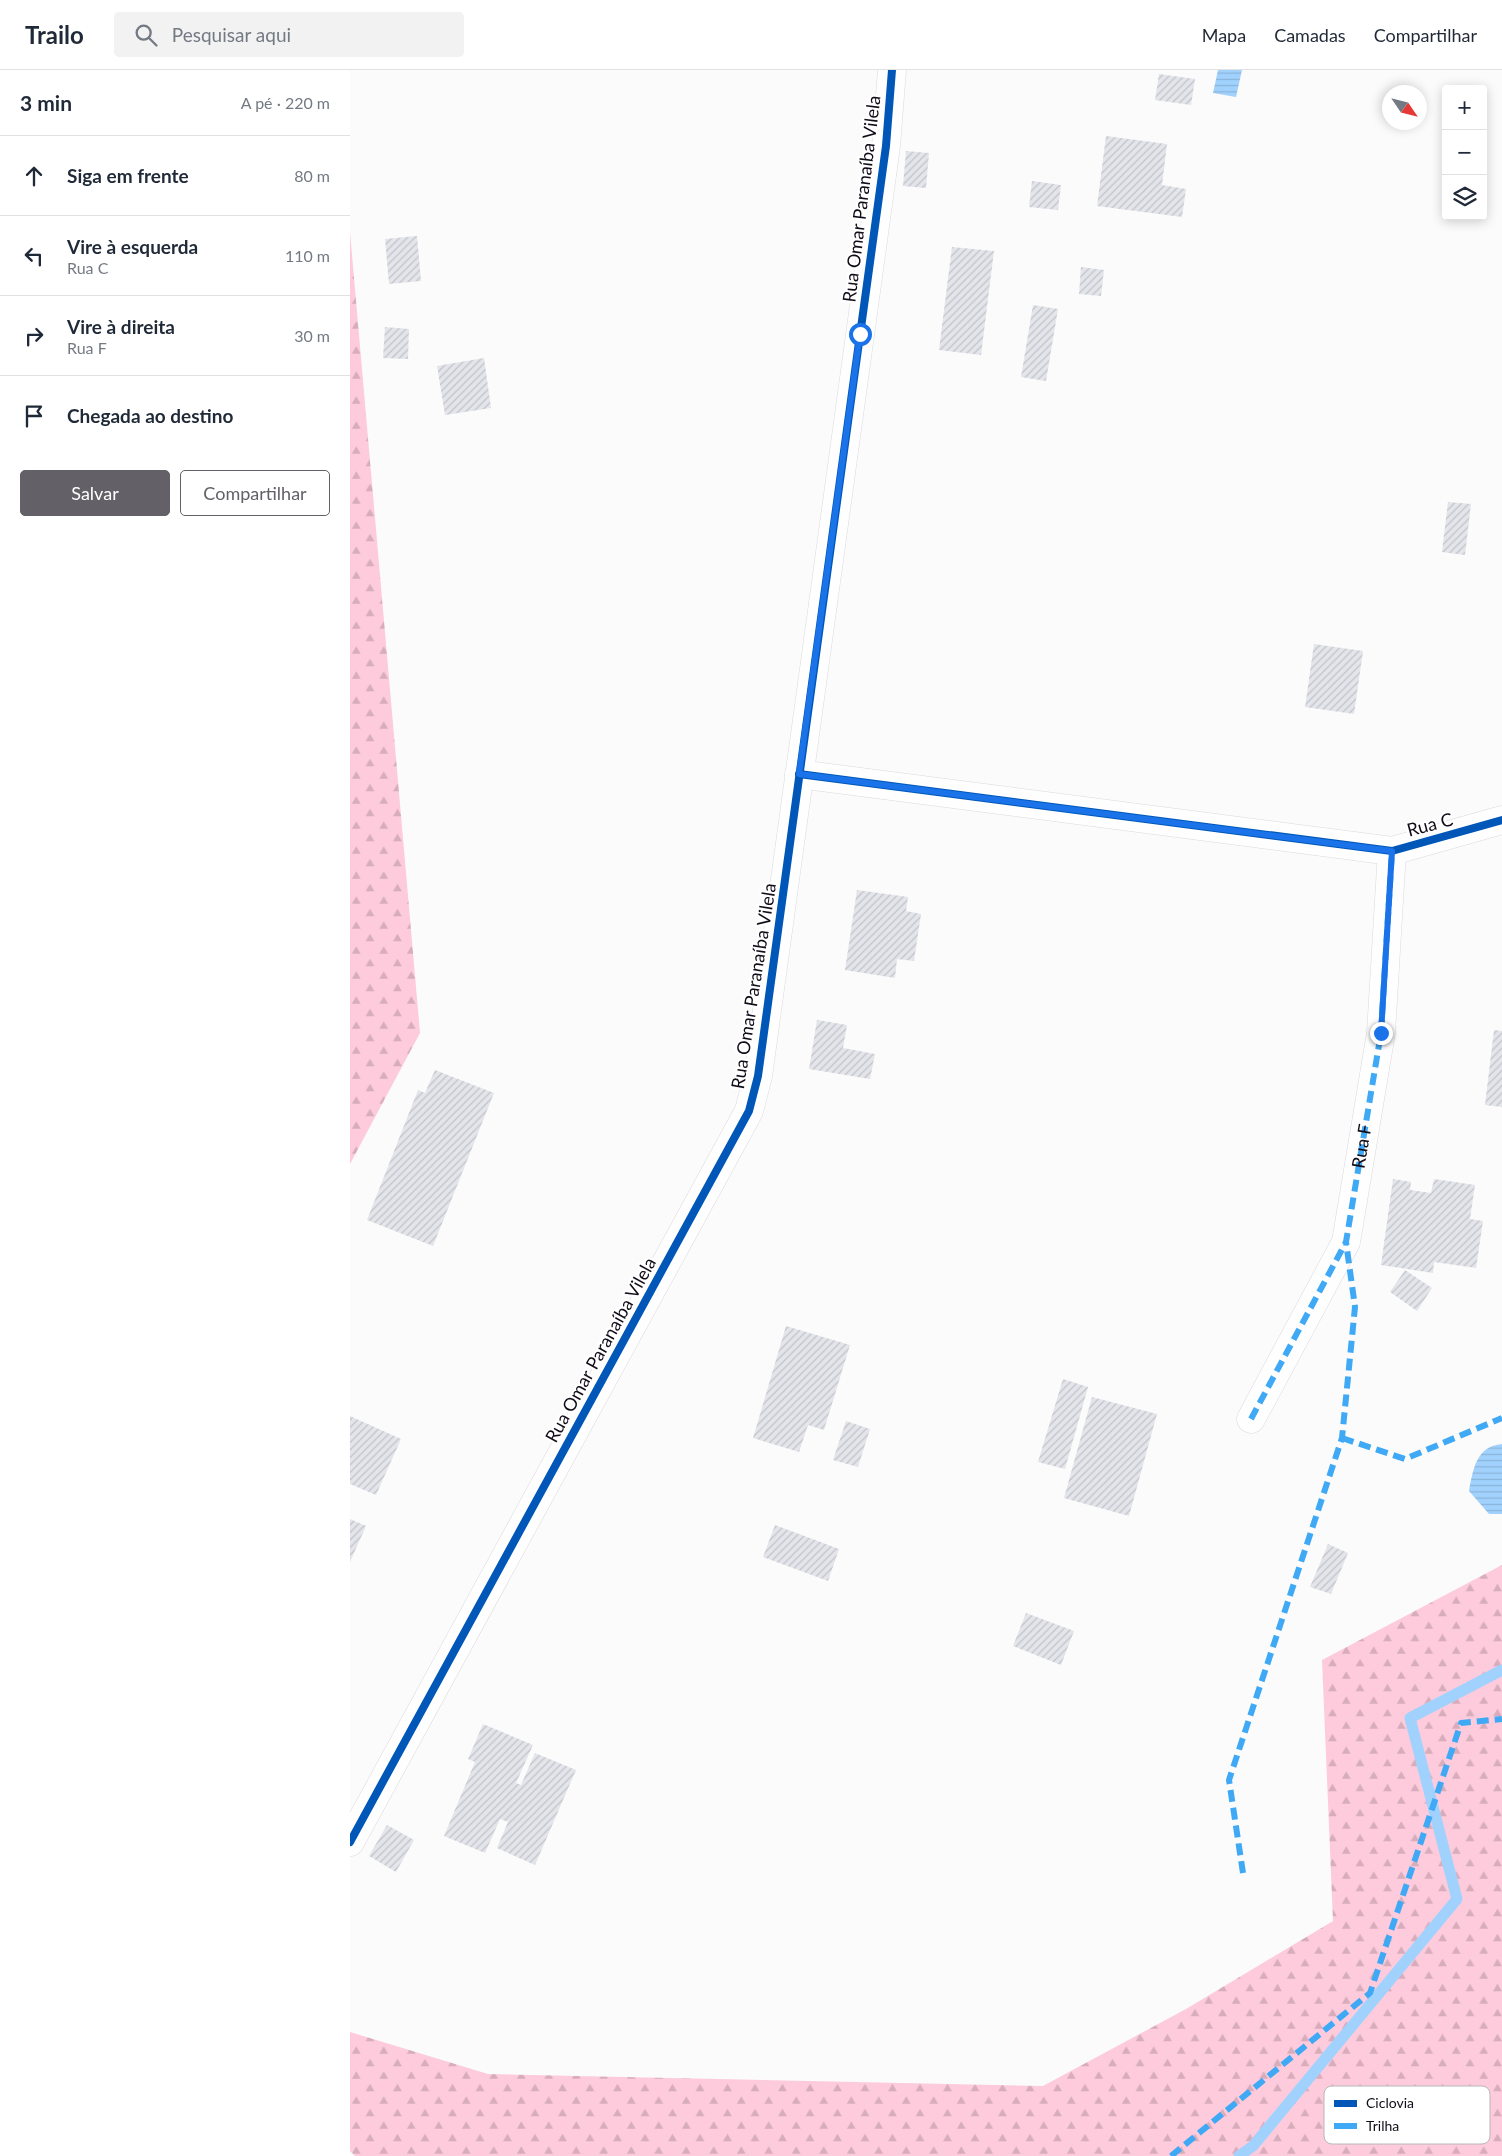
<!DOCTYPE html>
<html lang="pt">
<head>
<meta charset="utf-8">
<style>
  body { margin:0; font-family:Lato,sans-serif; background:#f2f2f3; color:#1f2937 }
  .controls { position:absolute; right:15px; top:15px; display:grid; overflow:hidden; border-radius:5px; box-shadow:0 2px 12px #0003 }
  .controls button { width:45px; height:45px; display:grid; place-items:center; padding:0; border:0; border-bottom:1px solid #e0e1e3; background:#fff; color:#1f2937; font:25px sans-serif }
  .compass { position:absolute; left:1032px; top:15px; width:45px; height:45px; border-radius:50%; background:#fff; box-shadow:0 2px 12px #0003; rotate:125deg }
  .stop { position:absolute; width:15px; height:15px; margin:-11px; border:4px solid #1a73e8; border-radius:50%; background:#fff }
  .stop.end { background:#1a73e8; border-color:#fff; box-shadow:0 1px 5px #0008 }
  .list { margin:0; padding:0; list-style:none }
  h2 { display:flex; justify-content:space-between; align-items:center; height:65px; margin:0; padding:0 20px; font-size:21px }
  h2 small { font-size:16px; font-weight:400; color:#747a83 }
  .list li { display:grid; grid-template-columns:32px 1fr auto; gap:15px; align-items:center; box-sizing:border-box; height:80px; padding:0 20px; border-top:1px solid #e0e1e3 }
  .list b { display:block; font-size:19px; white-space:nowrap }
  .list p { margin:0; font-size:16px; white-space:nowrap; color:#747a83 }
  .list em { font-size:16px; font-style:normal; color:#747a83 }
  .actions { display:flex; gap:10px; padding:15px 20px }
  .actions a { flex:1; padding:11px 0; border:1px solid #636067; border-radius:5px; text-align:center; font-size:18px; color:#636067 }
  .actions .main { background:#636067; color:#fff }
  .icon { flex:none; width:28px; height:28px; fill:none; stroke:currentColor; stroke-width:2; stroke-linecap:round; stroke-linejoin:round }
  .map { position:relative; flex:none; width:1152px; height:2086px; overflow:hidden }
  header { display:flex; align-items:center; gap:30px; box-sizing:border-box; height:70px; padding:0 25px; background:#fff; border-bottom:1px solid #e0e1e3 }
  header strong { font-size:24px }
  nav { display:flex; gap:28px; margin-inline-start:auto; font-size:18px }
  .search { width:350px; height:45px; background:#f2f2f3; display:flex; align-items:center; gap:12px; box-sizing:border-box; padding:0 18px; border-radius:5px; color:#747a83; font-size:19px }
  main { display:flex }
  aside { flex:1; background:#fff }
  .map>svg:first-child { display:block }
  .forest { fill:url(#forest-firs) }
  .water { fill:url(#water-rules) }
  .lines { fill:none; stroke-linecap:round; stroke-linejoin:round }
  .stream { stroke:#a1d2fe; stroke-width:11 }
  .building { fill:url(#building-hatch) }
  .street-casing { stroke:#dbd8df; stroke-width:29 }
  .street { stroke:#fefefe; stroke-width:28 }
  .quiet { stroke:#3fa9f5; stroke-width:6; stroke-dasharray:12 6; stroke-linecap:butt }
  .cycleway-casing { stroke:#fff; stroke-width:11 }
  .cycleway { stroke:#0057b8; stroke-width:8 }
  .route { stroke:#1a73e8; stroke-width:6 }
  .labels { text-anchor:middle; stroke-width:4.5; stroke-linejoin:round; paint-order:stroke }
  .street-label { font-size:18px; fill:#110c18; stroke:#fff }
  .key { fill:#fff; stroke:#b8b6ba; stroke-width:1 }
  .key-label { font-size:14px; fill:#110c18 }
</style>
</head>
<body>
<header>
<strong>Trailo</strong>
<div class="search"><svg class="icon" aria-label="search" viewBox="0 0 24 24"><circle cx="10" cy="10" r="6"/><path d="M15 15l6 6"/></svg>Pesquisar aqui</div>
<nav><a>Mapa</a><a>Camadas</a><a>Compartilhar</a></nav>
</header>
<main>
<aside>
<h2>3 min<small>A pé · 220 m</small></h2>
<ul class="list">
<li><svg class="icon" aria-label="ahead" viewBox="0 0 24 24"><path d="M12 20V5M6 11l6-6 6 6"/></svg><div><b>Siga em frente</b></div><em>80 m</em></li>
<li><svg class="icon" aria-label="left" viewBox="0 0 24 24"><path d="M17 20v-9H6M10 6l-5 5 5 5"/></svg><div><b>Vire à esquerda</b><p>Rua C</p></div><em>110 m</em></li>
<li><svg class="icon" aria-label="right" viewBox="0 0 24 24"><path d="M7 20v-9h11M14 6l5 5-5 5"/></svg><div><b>Vire à direita</b><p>Rua F</p></div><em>30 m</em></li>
<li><svg class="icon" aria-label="arrive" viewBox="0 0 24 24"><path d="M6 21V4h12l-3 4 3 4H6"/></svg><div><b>Chegada ao destino</b></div></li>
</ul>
<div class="actions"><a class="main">Salvar</a><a>Compartilhar</a></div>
</aside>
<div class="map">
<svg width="1152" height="2086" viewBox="0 0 1152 2086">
  <defs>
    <pattern id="forest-firs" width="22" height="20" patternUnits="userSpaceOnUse" patternTransform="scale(1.25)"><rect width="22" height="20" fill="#fdcbdb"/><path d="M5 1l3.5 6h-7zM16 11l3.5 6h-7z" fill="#d8adbb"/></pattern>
    <pattern id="water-rules" width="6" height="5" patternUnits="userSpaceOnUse" patternTransform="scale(1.25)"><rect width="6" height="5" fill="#a1d2fe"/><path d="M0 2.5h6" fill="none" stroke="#8ab3d9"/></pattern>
    <pattern id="building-hatch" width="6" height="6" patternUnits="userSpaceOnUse" patternTransform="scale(1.25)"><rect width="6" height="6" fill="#e3e5eb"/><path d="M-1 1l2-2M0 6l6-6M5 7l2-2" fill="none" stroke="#c2c3c9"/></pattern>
  </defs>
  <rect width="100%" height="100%" fill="#fbfbfb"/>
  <g class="forest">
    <polygon points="0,162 70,963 0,1094"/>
    <polygon points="1152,1495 1152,2086 5,2086 0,2081 0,1962 138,2004 693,2016 836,1939 983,1851 972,1590"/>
  </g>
  <g class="water">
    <polygon points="868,0 892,0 886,27 863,23"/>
    <path d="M 1152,1374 L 1152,1444 L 1139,1444 L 1119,1421 C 1123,1400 1126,1376 1152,1374 Z"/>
  </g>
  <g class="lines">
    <polyline class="stream" points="889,2086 903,2076 1107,1829 1060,1648 1152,1600"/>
  </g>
  <g class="building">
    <polygon points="809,4 845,9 841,35 805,30"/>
    <polygon points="756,66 817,74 812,115 836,119 832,147 747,136"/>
    <polygon points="556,81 579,83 576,118 553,116"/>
    <polygon points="682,111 711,115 708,140 679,137"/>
    <polygon points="67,166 71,211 39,214 35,169"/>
    <polygon points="602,177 644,181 631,285 589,280"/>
    <polygon points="731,197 754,200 751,226 729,224"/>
    <polygon points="683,235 708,239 696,311 671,307"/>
    <polygon points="35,257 59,259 58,289 33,288"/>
    <polygon points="134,288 141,338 95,345 87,296"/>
    <polygon points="1098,432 1121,434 1115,485 1092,482"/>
    <polygon points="964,574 1013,581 1004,644 955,637"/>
    <polygon points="507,820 558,827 556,841 571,844 564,891 547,889 545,908 495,900"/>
    <polygon points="467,950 497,955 493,978 525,984 520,1009 459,999"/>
    <polygon points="1144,960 1152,961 1152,1037 1135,1035"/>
    <polygon points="85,1000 144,1023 83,1176 17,1150 68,1020 75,1023"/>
    <polygon points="1043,1109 1061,1112 1060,1120 1081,1123 1084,1109 1125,1115 1120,1149 1133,1151 1126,1198 1084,1192 1083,1203 1031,1195"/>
    <polygon points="1055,1200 1082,1218 1067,1241 1040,1222"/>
    <polygon points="436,1256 500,1275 474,1360 458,1355 449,1382 403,1368"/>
    <polygon points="713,1309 738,1317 715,1399 688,1392"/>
    <polygon points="742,1327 807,1344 779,1446 714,1428"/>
    <polygon points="0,1346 51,1369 26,1425 0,1414"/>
    <polygon points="496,1351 520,1359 508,1397 483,1390"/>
    <polygon points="0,1449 16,1456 0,1492"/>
    <polygon points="425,1455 489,1479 478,1511 413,1487"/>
    <polygon points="978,1474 998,1483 981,1524 960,1517"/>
    <polygon points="676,1543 724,1561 711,1595 663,1576"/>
    <polygon points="133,1654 183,1675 166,1713 171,1715 185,1683 226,1700 185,1795 147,1778 158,1752 150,1749 135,1783 94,1766 125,1692 118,1689"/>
    <polygon points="37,1755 64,1770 46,1802 19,1786"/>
  </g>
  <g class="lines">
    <defs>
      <g id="street">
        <polyline points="449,704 1042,781 1152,750"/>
        <path id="s1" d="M 901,1349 L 996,1172 L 1031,963 L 1042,781"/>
        <polyline points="0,1772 399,1041 408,1006 536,76 542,0"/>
      </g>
    </defs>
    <use href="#street" class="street-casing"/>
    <use href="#street" class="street"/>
    <g class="quiet">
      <polyline points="901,1349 996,1172 1031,963 1042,781"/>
      <polyline points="992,1368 1055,1389 1152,1348"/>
      <polyline points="893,1803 879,1710 992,1368 1005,1237 996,1172"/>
      <polyline points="821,2086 1020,1923 1111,1653 1152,1649"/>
    </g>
    <defs>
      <g id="cycleway">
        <polyline points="449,704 1042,781 1152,750"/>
        <polyline points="0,1772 399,1041 408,1006 536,76 542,0"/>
      </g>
    </defs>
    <use href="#cycleway" class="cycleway-casing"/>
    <use href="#cycleway" class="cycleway"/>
  </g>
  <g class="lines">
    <polyline class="route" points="510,264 449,704 1042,781 1031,963"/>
  </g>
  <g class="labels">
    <g class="street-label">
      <text transform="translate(512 129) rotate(-83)" y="6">Rua Omar Paranaíba Vilela</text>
      <text transform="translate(1080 755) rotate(-15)" y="6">Rua C</text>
      <text transform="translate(404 916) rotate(-81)" y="6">Rua Omar Paranaíba Vilela</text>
      <text dy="6" stroke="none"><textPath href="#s1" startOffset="298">Rua F</textPath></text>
      <text transform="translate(251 1280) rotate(-61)" y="6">Rua Omar Paranaíba Vilela</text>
    </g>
  </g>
  <rect x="974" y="2016" width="166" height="58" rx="8" class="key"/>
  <rect x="984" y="2030" width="23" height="7" fill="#0057b8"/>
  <rect x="984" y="2053" width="23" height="6" fill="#3fa9f5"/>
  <g class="key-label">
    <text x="1016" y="2038">Ciclovia</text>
    <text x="1016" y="2061">Trilha</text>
  </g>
</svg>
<div class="controls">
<button>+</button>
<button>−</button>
<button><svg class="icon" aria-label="layers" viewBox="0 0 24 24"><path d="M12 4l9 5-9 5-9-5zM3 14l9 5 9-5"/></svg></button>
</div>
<svg class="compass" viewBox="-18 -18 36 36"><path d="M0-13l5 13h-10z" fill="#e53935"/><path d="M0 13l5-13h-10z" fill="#747a83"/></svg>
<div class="stop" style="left:510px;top:264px"></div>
<div class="stop end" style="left:1031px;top:963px"></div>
</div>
</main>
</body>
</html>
